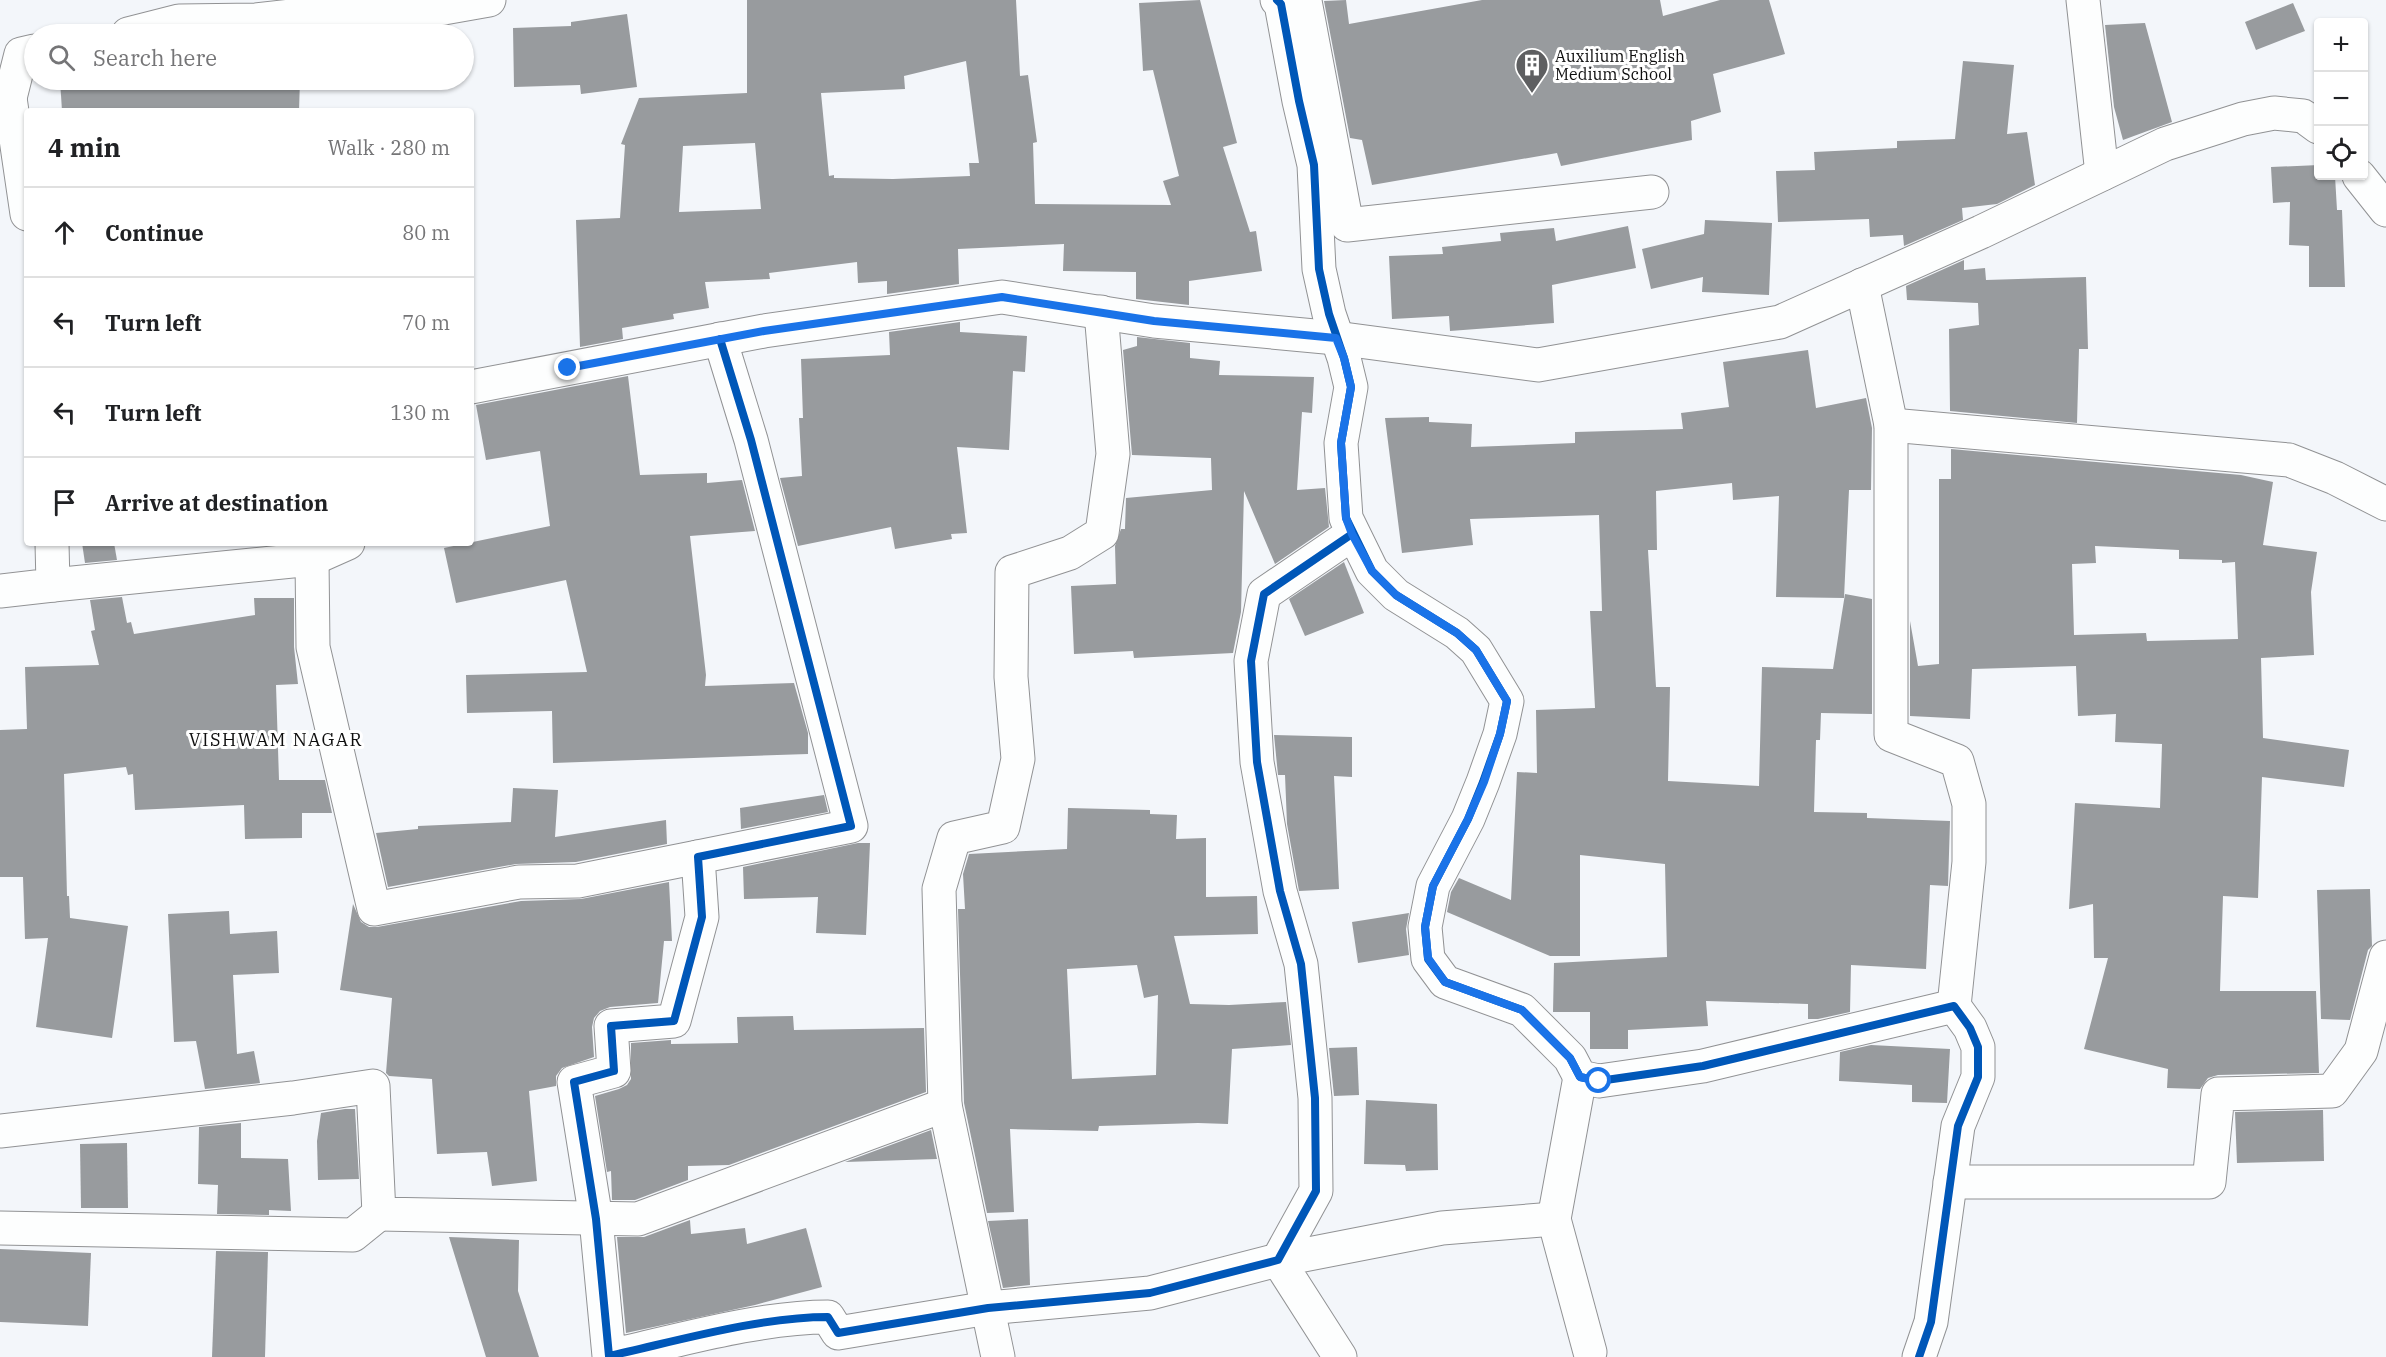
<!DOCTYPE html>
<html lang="en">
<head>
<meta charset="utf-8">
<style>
  body { margin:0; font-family:"IBM Plex Serif",serif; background:#f2f2f2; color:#202124 }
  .controls { position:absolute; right:18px; top:18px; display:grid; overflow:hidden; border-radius:6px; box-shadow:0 2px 4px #0004 }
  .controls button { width:54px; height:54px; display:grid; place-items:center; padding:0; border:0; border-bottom:2px solid #e0e0e0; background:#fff; color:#202124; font:30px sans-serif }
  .stop { position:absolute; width:18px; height:18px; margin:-14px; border:4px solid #1a73e8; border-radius:50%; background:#fff }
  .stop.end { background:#1a73e8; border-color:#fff; box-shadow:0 2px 6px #0008 }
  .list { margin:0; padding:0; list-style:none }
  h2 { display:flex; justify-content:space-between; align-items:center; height:78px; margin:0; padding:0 24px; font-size:26px }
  h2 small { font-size:20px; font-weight:400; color:#757577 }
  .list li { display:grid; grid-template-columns:39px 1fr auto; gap:18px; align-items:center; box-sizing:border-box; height:90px; padding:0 24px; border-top:2px solid #e0e0e0 }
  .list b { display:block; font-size:22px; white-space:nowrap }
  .list em { font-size:20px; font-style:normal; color:#757577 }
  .icon { flex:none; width:33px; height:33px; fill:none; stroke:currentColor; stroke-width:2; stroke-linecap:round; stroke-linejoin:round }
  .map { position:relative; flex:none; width:2386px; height:1357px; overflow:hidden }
  .search { position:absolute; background:#fff; box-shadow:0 2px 4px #0004; left:24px; top:24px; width:450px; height:66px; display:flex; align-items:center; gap:15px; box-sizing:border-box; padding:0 21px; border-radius:33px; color:#757577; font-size:22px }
  .panel { position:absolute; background:#fff; box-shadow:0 2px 4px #0004; left:24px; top:108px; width:450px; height:438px; border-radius:6px }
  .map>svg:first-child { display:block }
  .building { fill:#989b9e; fill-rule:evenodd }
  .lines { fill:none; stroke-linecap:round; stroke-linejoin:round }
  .minor-casing { stroke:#919294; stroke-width:35 }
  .minor { stroke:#fdfefe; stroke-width:33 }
  .cycleway-casing { stroke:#fff; stroke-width:11 }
  .cycleway { stroke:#0057b8; stroke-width:8 }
  .route { stroke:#1a73e8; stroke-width:8 }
  .labels { text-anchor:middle; stroke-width:6; stroke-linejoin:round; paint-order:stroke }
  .poi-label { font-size:16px; fill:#0e0e0e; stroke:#fff; text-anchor:start }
  .neighbourhood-label { font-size:18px; letter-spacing:1.5px; fill:#0e0e0e; stroke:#fff }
</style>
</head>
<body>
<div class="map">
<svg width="2386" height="1357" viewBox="0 0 2386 1357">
  <rect width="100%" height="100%" fill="#f3f6fa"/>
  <g class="building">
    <path d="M 747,0 L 1016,0 L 1020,76 L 1028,75 L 1037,142 L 1033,143 L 1035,204 L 1171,205 L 1163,181 L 1179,176 L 1153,70 L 1143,71 L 1139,3 L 1200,0 L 1237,143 L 1223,147 L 1250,232 L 1256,231 L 1262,271 L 1189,281 L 1189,305 L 1136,299 L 1136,272 L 1063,271 L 1064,244 L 958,249 L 959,284 L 887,294 L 887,281 L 858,283 L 857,262 L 769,273 L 770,279 L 705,282 L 709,308 L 673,314 L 674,319 L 622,328 L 623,339 L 580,347 L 576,220 L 620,218 L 625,145 L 621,144 L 639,98 L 747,93 ZM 966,61 L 979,163 L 969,163 L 970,176 L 893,179 L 834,178 L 834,175 L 829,176 L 821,93 L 905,89 L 904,76 ZM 755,143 L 761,209 L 679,212 L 683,146 Z"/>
    <polygon points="1346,0 1349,24 1482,0 1660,0 1663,16 1720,0 1769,0 1785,54 1713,74 1721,112 1691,121 1692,140 1561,166 1557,153 1372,185 1362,140 1350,138 1324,1"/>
    <polygon points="2293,3 2305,31 2256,50 2245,22"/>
    <polygon points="627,14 637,87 581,94 580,85 514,87 513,28 571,26 571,22"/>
    <polygon points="2145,23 2172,122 2123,140 2114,107 2105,25"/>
    <polygon points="1963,61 2014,65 2007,134 2027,132 2035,185 1997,204 1962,208 1963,220 1904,246 1903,235 1870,237 1869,219 1778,222 1776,171 1815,170 1814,152 1897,148 1897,141 1955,139"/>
    <polygon points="60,80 300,80 299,111 62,111"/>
    <polygon points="2319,165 2319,176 2335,176 2337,210 2342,210 2345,287 2309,287 2309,246 2289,245 2290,202 2273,203 2271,167"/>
    <polygon points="1705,220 1772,223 1769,295 1702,292 1703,277 1651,289 1642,249 1704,234"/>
    <polygon points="1628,226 1636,268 1552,285 1554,323 1450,331 1449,316 1392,319 1389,256 1443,254 1442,247 1501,241 1500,233 1554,228 1556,241"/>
    <polygon points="1964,260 1964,270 1985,268 1986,280 2086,277 2088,349 2079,349 2077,423 1950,411 1949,329 1979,325 1978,303 1907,300 1906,286"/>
    <polygon points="960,322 960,332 1027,336 1025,372 1013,371 1009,450 957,447 967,533 951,534 952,539 895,549 891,527 798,546 780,478 802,476 799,418 803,418 801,359 890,355 889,332"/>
    <polygon points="1137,337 1190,343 1190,358 1220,361 1219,375 1314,377 1312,413 1302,412 1297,490 1325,488 1329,527 1275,564 1244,491 1241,612 1233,653 1134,658 1133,651 1074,654 1071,586 1116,584 1115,546 1121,529 1125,529 1126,498 1212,490 1211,458 1132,455 1123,350 1137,346"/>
    <polygon points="1808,350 1816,408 1866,398 1872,428 1871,490 1849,490 1844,598 1776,597 1779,496 1733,500 1732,483 1656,491 1657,550 1648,550 1656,687 1670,687 1668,781 1759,786 1762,667 1833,669 1845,594 1872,599 1872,714 1821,713 1820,740 1816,740 1814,812 1867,813 1867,818 1950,821 1948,886 1930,885 1926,969 1851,965 1850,1012 1818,1019 1808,1019 1808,1004 1706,1001 1708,1026 1628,1030 1628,1049 1590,1049 1590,1012 1553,1012 1554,963 1667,957 1665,864 1580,855 1580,956 1550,956 1447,912 1451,892 1459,878 1511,900 1517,772 1537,773 1536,710 1595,708 1590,611 1602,611 1599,515 1470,519 1473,545 1402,553 1385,418 1429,417 1429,422 1472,424 1471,447 1575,443 1575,432 1683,429 1681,413 1729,407 1723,362"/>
    <polygon points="628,376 640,475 707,473 707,483 742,480 755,531 690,536 706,675 705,686 794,683 808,733 808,754 553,763 552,711 467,713 466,675 587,672 566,580 456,603 444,548 550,526 540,451 486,460 476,405"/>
    <path d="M 1951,449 L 2241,475 L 2273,482 L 2263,545 L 2317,552 L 2311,592 L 2314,655 L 2261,658 L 2263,738 L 2349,750 L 2344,787 L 2262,777 L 2258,898 L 2223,896 L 2220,991 L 2316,991 L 2319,1073 L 2218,1075 L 2208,1078 L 2200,1089 L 2167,1088 L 2168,1069 L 2084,1049 L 2108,958 L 2094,958 L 2093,904 L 2069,909 L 2075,803 L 2160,808 L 2162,744 L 2115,742 L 2116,714 L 2078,716 L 2076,666 L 1972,669 L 1970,719 L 1910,716 L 1910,621 L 1918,666 L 1939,664 L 1939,479 L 1951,479 ZM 2095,546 L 2179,550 L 2179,559 L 2222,560 L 2222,563 L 2235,562 L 2238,639 L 2147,641 L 2146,633 L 2074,635 L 2072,564 L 2096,563 Z"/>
    <polygon points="82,543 114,543 117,560 85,563"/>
    <polygon points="1344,562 1364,613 1305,636 1289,599"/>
    <polygon points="122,597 127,623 131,622 134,634 255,615 254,598 294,598 294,647 298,684 276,685 279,780 325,780 332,813 302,813 302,838 245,839 244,805 135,810 133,774 128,775 126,767 64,774 67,896 69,896 70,918 128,926 112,1038 36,1027 48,938 25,939 23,877 0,877 0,730 27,729 25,667 99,665 91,631 95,630 90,600"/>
    <polygon points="1274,735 1352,737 1352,777 1334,776 1339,889 1299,891 1287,824 1285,775 1278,775"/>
    <polygon points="513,788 558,790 555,837 666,820 667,844 576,862 516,864 388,887 376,833 418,829 418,826 511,822"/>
    <polygon points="824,795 828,812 741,829 740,808"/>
    <path d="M 1068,808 L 1150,810 L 1150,814 L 1177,815 L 1176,839 L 1206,838 L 1206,897 L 1257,896 L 1258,934 L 1174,936 L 1190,1004 L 1229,1005 L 1286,1002 L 1291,1045 L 1232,1049 L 1228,1124 L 1198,1123 L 1099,1126 L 1098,1131 L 1010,1129 L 1014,1212 L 987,1213 L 964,1103 L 958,909 L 965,909 L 963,874 L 969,854 L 1067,849 ZM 1137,965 L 1144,998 L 1158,995 L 1156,1075 L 1072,1079 L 1067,969 Z"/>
    <polygon points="858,843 870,843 866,935 816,933 818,897 744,899 743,867"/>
    <polygon points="669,882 672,941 664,941 658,1003 610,1007 600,1011 594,1018 592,1027 594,1057 562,1068 556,1076 556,1086 529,1091 537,1181 492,1186 487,1152 437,1154 432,1079 389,1076 386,1073 392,998 340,990 353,904 361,922 369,927 377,927 521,901 581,899"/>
    <polygon points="2370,889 2372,946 2368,950 2350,1020 2321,1019 2317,890"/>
    <polygon points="229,911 230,934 277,931 279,973 233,975 237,1054 254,1051 260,1083 205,1089 196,1041 174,1042 168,914"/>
    <polygon points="1409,913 1406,929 1409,955 1358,963 1352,922"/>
    <polygon points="793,1016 794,1030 924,1028 926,1092 729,1165 688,1166 688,1180 635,1200 612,1200 611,1171 607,1172 595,1096 619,1089 627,1085 631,1079 631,1043 671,1040 671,1044 738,1043 737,1017"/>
    <polygon points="1871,1045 1950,1049 1947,1103 1912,1102 1912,1085 1839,1081 1840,1052"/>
    <polygon points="1357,1047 1359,1095 1334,1096 1329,1048"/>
    <polygon points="1366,1100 1437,1104 1438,1170 1406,1171 1405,1165 1364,1164"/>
    <polygon points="345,1109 355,1109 359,1179 318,1180 317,1141 321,1113"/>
    <polygon points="2323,1110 2324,1161 2237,1163 2235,1112"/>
    <polygon points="241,1123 241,1158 288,1159 291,1211 269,1210 269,1215 217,1214 218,1185 198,1184 199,1127"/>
    <polygon points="931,1130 937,1159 845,1162"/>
    <polygon points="127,1143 128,1208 81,1208 80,1144"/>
    <polygon points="1028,1219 1030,1285 1003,1288 988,1221"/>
    <polygon points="690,1220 691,1234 745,1228 747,1244 806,1228 822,1287 755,1305 626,1333 617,1237 644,1237"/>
    <polygon points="449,1237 519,1240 518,1291 539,1357 486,1357"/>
    <polygon points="0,1249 91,1253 88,1326 0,1322"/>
    <polygon points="216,1251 268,1252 265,1357 212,1357"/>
  </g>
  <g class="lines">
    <defs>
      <g id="minor">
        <polyline points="1277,0 1281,4 1299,101 1314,165 1319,269 1329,314 1344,358 1351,387 1341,443 1346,518 1372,571 1396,595 1457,633 1476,650 1507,701 1500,734 1483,782 1468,819 1433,886 1425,927 1428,959 1445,982 1522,1010 1570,1058 1580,1077 1599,1081 1703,1066 1954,1006 1970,1028 1978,1047 1978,1077 1958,1126 1931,1322 1919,1357"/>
        <polyline points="2083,0 2102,174"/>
        <polyline points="1305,1 1347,225 1652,192"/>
        <polyline points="128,34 179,21 256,20 343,10 421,12 489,0"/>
        <polyline points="10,98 27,214"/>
        <polyline points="0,99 10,98 21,54 34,51"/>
        <polyline points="2359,176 2386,210"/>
        <polyline points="1862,285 1891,425 1891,735 1957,761 1969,804 1969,862 1954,1006"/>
        <path d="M 720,339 L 751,440 L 851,826 L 698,857 L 702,917 L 674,1021 L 611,1026 L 614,1071 L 574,1082 L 596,1219 L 609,1356 C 677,1341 759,1317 828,1317 L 838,1333 L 988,1308 L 1150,1293 L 1278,1260 L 1316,1191 L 1315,1098 L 1301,964 L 1280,891 L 1257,762 L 1251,661 L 1264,594 L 1352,534"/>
        <polyline points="471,387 764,331 1002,297 1154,321 1336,338 1538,365 1780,322 1981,232 2165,144 2243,119 2274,113 2303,116 2318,127"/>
        <polyline points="1891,425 2289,460 2335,478 2386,504"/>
        <polyline points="312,559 313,647 374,909 519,882 578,881 698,857"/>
        <polyline points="53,585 312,559 348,543"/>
        <polyline points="0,591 53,585 52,543"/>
        <polyline points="1580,1077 1554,1219 1590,1352"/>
        <polyline points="945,1105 939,889 954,838 1003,827 1018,759 1011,677 1012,572 1070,553 1102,533 1113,454 1101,312"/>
        <polyline points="0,1131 293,1098 373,1086 379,1214 638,1219 945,1105 998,1357"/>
        <polyline points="1950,1182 2209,1182 2218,1094 2332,1091 2361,1051 2386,957"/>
        <polyline points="0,1228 353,1235 379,1214"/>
        <polyline points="1340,1357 1278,1260 1442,1228 1554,1219"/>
      </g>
    </defs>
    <use href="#minor" class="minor-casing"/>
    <use href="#minor" class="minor"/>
    <defs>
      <g id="cycleway">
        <polyline points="1277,0 1281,4 1299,101 1314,165 1319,269 1329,314 1344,358 1351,387 1341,443 1346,518 1372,571 1396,595 1457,633 1476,650 1507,701 1500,734 1483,782 1468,819 1433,886 1425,927 1428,959 1445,982 1522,1010 1570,1058 1580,1077 1599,1081 1703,1066 1954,1006 1970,1028 1978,1047 1978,1077 1958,1126 1931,1322 1919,1357"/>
        <path d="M 720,339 L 751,440 L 851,826 L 698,857 L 702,917 L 674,1021 L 611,1026 L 614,1071 L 574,1082 L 596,1219 L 609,1356 C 677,1341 759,1317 828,1317 L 838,1333 L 988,1308 L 1150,1293 L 1278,1260 L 1316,1191 L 1315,1098 L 1301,964 L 1280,891 L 1257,762 L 1251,661 L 1264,594 L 1352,534"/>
      </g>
    </defs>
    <use href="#cycleway" class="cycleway-casing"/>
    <use href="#cycleway" class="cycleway"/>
  </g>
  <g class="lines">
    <polyline class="route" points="568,368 764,331 1002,297 1154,321 1336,338 1344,358 1351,387 1341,443 1346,518 1352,534 1372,571 1396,595 1457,633 1476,650 1507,701 1500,734 1484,782 1468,819 1433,886 1425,927 1428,958 1445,982 1522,1010 1570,1058 1580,1077 1599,1081"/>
  </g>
  <defs>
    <symbol id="building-pin" viewBox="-11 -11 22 30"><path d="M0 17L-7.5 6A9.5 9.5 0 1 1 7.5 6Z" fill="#5e5f61" stroke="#fff"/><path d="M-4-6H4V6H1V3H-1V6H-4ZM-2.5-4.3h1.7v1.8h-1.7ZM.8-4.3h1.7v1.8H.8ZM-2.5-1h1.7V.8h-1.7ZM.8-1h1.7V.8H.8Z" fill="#fff"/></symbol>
  </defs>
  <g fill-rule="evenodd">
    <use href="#building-pin" x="1513" y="46" width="38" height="52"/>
  </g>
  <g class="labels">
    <g class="poi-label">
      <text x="1555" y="62">Auxilium English<tspan x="1555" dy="18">Medium School</tspan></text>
    </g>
    <g class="neighbourhood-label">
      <text x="276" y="746">VISHWAM NAGAR</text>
    </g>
  </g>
</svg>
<div class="controls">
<button>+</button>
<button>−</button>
<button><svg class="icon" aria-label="locate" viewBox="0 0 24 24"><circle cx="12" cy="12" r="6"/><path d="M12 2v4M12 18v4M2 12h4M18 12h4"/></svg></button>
</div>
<div class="stop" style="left:1599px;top:1081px"></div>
<div class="stop end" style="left:568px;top:368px"></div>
<div class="search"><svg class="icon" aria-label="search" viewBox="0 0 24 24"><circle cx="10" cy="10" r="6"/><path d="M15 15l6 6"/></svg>Search here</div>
<section class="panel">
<h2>4 min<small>Walk · 280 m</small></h2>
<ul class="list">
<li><svg class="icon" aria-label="ahead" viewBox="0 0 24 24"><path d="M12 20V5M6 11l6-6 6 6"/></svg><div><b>Continue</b></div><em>80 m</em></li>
<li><svg class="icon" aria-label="left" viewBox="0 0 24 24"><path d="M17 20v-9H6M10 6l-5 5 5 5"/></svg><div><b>Turn left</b></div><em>70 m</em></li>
<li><svg class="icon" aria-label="left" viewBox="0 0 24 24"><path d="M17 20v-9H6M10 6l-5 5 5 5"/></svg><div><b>Turn left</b></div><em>130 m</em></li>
<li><svg class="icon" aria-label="arrive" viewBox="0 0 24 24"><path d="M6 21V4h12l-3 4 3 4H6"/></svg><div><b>Arrive at destination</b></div></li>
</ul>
</section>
</div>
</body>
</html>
